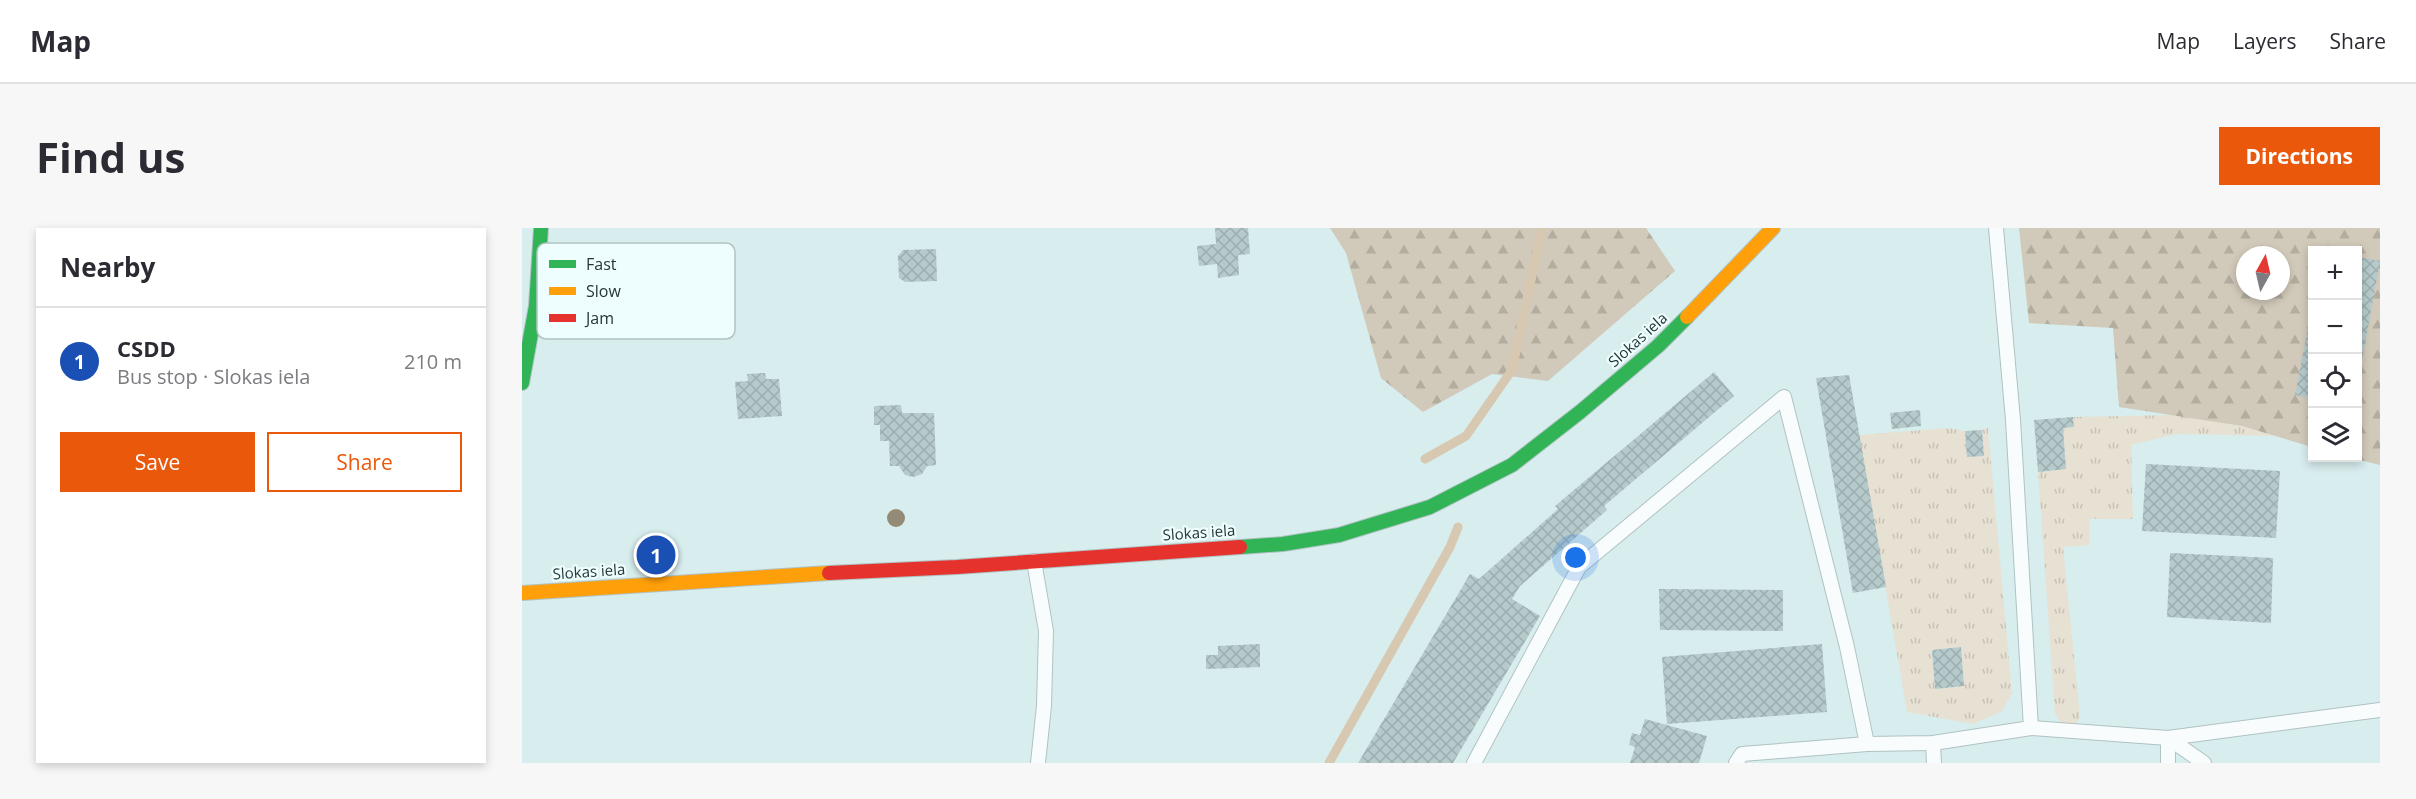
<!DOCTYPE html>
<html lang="en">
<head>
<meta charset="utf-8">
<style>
  body { margin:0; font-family:"Open Sans",sans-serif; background:#f7f7f7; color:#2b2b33 }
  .controls { position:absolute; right:18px; top:18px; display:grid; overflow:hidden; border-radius:0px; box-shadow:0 3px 9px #0003 }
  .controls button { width:54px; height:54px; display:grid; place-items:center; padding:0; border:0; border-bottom:2px solid #e1e1e2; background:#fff; color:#2b2b33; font:30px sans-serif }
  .compass { position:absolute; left:1714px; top:18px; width:54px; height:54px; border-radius:50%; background:#fff; box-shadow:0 3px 9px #0003; rotate:8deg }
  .you { position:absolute; left:1054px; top:330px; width:21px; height:21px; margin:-15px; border:4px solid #fff; border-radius:50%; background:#1a73e8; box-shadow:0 0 0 9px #1a73e833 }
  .badge { display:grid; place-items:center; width:39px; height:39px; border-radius:50%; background:#ea580c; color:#fff; font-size:20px; font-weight:700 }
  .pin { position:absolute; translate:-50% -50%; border:3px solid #fff; box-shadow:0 2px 6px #0006 }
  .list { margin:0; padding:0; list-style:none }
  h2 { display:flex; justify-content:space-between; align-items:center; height:78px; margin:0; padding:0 24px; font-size:26px }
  h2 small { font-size:20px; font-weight:400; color:#7c7c81 }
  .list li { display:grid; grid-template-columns:39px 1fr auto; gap:18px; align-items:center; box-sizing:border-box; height:108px; padding:0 24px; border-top:2px solid #e1e1e2 }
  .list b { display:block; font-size:22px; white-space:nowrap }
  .list p { margin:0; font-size:20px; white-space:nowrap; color:#7c7c81 }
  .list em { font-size:20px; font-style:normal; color:#7c7c81 }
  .actions { display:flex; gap:12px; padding:18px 24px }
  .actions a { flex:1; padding:14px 0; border:2px solid #ea580c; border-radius:0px; text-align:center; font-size:21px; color:#ea580c }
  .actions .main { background:#ea580c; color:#fff }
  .icon { flex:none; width:33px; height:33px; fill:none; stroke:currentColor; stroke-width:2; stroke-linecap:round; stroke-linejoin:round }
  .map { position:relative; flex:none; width:1858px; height:535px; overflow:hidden; border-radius:0px }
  header { display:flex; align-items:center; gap:36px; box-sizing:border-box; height:84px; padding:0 30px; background:#fff; border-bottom:2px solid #e1e1e2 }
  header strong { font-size:28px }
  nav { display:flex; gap:33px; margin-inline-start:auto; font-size:21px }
  .intro { display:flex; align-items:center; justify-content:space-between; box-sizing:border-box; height:144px; padding:0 36px }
  h1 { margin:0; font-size:42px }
  .button { padding:15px 27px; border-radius:0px; background:#ea580c; color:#fff; font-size:21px; font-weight:700 }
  main { display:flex; gap:36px; padding:0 36px }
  aside { flex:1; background:#fff; border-radius:0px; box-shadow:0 3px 9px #0003 }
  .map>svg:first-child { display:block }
  .grass { fill:url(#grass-tufts); fill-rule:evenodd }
  .forest { fill:url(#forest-firs); fill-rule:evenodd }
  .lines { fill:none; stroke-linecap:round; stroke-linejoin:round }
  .stream { stroke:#d7c8b2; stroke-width:9 }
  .building { fill:url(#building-cross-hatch) }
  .lane-casing { stroke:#b0c2c3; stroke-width:16 }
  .fast-casing { stroke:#b0c2c3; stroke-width:16 }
  .slow-casing { stroke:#b0c2c3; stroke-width:16 }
  .jam-casing { stroke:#b0c2c3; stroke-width:16 }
  .lane { stroke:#f9fcfc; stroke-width:14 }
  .fast { stroke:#30b455; stroke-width:14 }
  .slow { stroke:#ff9f0a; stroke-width:14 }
  .jam { stroke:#e5322d; stroke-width:14 }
  .tree { fill:#938b76 }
  .labels { text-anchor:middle; stroke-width:4.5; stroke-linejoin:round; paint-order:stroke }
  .street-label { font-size:15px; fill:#263637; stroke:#eefeff }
  .key { fill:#eefeff; stroke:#b2c2c3; stroke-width:1.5 }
  .key-label { font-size:16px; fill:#263637 }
</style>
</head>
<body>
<header>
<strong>Map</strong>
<nav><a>Map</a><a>Layers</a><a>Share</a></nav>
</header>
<div class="intro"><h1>Find us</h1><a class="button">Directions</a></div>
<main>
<aside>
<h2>Nearby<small></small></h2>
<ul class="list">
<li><span class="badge" style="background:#1a4fb4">1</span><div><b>CSDD</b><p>Bus stop · Slokas iela</p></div><em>210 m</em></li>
</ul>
<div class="actions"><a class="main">Save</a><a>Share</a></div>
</aside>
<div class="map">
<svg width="1858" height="535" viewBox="0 0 1858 535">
  <defs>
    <pattern id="grass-tufts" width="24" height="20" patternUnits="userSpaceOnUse" patternTransform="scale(1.5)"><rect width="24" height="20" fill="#e7e1d3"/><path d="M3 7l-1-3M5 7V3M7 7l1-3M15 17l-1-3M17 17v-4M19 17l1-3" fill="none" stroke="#c6c2b6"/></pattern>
    <pattern id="forest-firs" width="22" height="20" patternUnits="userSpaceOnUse" patternTransform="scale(1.5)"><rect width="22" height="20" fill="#d1c9b9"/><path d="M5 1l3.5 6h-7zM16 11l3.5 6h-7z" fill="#b3ada0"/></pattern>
    <pattern id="building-cross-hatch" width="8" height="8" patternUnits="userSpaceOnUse" patternTransform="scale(1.5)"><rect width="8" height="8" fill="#b6cacb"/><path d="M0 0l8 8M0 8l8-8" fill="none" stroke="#9caeaf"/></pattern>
  </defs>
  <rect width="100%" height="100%" fill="#d8edee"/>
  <g class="grass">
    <polygon points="1652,187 1720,198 1753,208 1655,206 1609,217 1611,291 1567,291 1568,317 1541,319 1558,489 1555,495 1540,495 1533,486 1516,244 1544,241 1541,200 1552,199 1551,189"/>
    <path d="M 1426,200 L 1443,203 L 1445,229 L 1462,227 L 1460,202 L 1466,200 L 1490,466 L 1479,484 L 1451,496 L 1385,484 L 1337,207 ZM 1438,419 L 1442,458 L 1413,461 L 1410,422 Z"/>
  </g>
  <g class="forest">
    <polygon points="808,0 1124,0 1153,43 1026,153 970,146 901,184 859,150 824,25"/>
    <path d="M 1497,0 L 1858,0 L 1858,237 L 1830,230 L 1836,230 L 1836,22 L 1790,22 L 1790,219 L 1720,198 L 1597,179 L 1591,100 L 1507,95 ZM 1723,27 L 1759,27 L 1759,63 L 1723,63 Z"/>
  </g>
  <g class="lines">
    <g class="stream">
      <polyline points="903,231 944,208 990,142 1020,0"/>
      <polyline points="807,535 928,319 936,299"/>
    </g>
  </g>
  <g class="building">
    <polygon points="693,0 726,0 728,26 716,27 717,47 696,50 695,36 677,38 675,18 694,16"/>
    <polygon points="414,21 415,53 383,54 377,50 376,28 381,22"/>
    <polygon points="1836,29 1858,33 1837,149 1836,149"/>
    <polygon points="1789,85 1790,85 1790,170 1773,167"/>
    <polygon points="1192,144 1212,168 1082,278 1085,282 998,358 990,371 1018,388 931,535 836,535 948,346 957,351 1036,281 1033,278"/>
    <polygon points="243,145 244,151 257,151 260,188 216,191 213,154 226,153 225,146"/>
    <polygon points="1327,147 1364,359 1331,365 1294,150"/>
    <polygon points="379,177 380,185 412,185 414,237 405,238 400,246 391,249 383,247 377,238 368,238 367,213 358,213 358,197 352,197 352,178"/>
    <polygon points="1398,182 1399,198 1370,201 1368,185"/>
    <polygon points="1551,189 1552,199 1541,200 1544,241 1516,244 1512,192"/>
    <polygon points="1460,202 1462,228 1445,229 1443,203"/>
    <polygon points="1624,236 1758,243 1754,310 1620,303"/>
    <polygon points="1648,325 1751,330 1749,395 1645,389"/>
    <polygon points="1137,361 1261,362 1261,403 1138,402"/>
    <polygon points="738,416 738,439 684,441 684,427 696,427 696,418"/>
    <polygon points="1300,416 1305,484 1145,496 1140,429"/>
    <polygon points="1439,419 1442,458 1413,461 1410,422"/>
    <polygon points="1123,491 1185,508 1177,535 1108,535 1113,519 1107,517 1110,505 1118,507"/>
  </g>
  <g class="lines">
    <defs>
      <g id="lane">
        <polyline points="512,333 524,403 522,478 516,535"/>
        <polyline points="1509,500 1646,510 1858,482"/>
        <polyline points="1646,510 1682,535"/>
        <polyline points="1411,515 1412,535"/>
        <polyline points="1345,516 1411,515 1509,500 1491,192 1474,0"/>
        <polyline points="952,535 1057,339 1262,169 1325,419 1345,516 1220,526 1214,535"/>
        <polyline points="1646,535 1646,510"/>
      </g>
      <g id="fast">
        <polyline points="0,155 14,78 19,0"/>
        <polyline points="718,319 761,316 817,307 908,279 990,237 1058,184 1136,118 1165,89"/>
      </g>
      <g id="slow">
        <polyline points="1165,89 1251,0"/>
        <polyline points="0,365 307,345"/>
      </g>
      <polyline id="jam" points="307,345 435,339 718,319"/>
    </defs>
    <use href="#lane" class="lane-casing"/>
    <use href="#fast" class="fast-casing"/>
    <use href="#slow" class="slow-casing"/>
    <use href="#jam" class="jam-casing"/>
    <use href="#lane" class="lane"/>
    <use href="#fast" class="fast"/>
    <use href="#slow" class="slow"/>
    <use href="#jam" class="jam"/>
  </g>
  <circle class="tree" cx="374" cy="290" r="9"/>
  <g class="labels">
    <g class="street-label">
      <text transform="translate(1116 112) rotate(-42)" y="5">Slokas iela</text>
      <text transform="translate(677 305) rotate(-4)" y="5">Slokas iela</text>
      <text transform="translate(67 344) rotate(-4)" y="5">Slokas iela</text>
    </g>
  </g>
  <rect x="15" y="15" width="198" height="96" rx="9" class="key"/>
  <rect x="27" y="32" width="27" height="8" fill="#30b455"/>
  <rect x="27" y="59" width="27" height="8" fill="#ff9f0a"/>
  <rect x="27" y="86" width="27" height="8" fill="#e5322d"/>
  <g class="key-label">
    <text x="64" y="42">Fast</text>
    <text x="64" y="69">Slow</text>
    <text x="64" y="96">Jam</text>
  </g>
</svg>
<div class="controls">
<button>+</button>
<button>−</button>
<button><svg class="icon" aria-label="locate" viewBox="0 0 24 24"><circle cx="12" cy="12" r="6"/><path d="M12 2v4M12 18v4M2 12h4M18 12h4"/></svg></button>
<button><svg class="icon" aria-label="layers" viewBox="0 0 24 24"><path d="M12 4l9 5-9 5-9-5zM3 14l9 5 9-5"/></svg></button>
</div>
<svg class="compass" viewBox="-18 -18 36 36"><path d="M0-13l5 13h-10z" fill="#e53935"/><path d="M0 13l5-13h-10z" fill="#7c7c81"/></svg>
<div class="you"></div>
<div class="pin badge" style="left:134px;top:327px;background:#1a4fb4">1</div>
</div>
</main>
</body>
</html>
